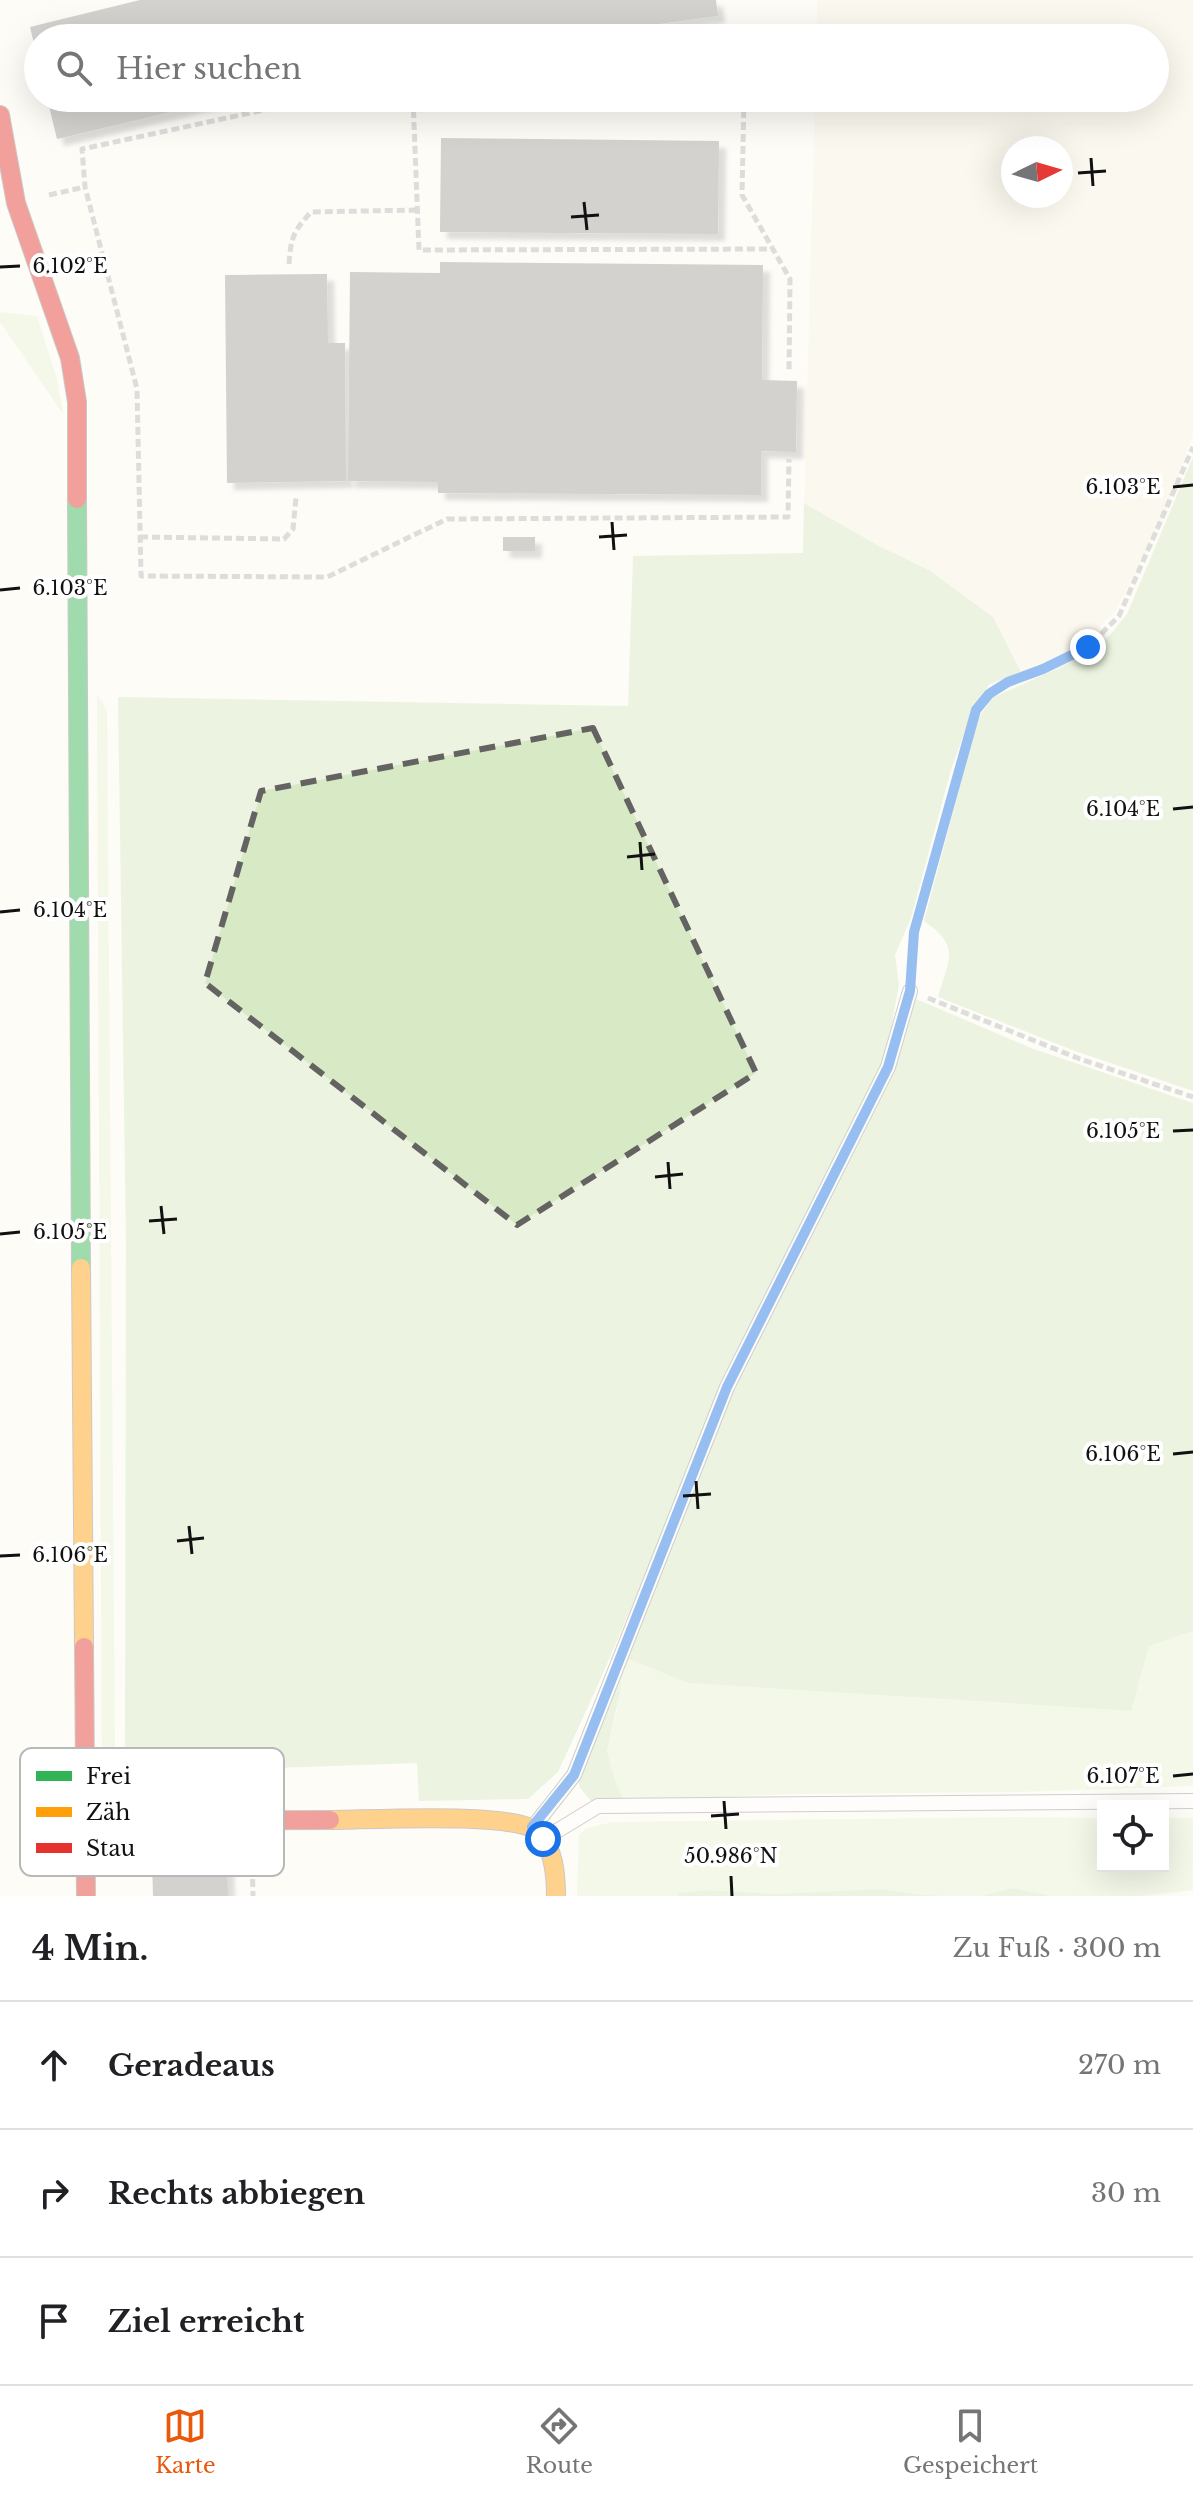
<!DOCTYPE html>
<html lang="de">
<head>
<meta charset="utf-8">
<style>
  body { margin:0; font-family:"Libre Baskerville",serif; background:#f6f6f6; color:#202124 }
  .controls { position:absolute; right:24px; bottom:24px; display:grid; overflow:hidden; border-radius:0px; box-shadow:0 8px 32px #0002 }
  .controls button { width:72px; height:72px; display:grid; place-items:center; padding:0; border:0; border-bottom:2px solid #e0e0e0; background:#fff; color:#202124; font:40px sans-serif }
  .compass { position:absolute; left:1001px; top:136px; width:72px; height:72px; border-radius:50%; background:#fff; box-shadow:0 8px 32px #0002; rotate:85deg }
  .stop { position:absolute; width:24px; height:24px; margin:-18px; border:6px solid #1a73e8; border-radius:50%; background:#fff }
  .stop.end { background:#1a73e8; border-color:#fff; box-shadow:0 2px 8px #0008 }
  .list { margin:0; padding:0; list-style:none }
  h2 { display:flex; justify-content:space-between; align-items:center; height:104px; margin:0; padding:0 32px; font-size:34px }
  h2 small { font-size:26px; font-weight:400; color:#757577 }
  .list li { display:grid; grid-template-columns:52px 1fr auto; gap:24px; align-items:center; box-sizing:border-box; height:128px; padding:0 32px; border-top:2px solid #e0e0e0 }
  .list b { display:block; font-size:30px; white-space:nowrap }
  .list em { font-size:26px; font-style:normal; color:#757577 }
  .icon { flex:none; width:44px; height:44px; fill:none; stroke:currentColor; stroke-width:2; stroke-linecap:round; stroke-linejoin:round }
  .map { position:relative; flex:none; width:1193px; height:1896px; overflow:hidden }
  .search { position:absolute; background:#fff; box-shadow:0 8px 32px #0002; left:24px; right:24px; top:24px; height:88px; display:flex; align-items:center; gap:20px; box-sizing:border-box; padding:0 28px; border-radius:44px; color:#757577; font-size:30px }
  .sheet { height:488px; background:#fff }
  nav { display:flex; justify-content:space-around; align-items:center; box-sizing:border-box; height:112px; border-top:2px solid #e0e0e0; background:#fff; font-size:22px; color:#757577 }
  nav a { display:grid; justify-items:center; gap:4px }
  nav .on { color:#ea580c }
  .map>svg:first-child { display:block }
  .farmland { fill:#f9f7e4; fill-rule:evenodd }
  .green { fill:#e7f3d7 }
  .forest { fill:#d8eac5 }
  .building { fill:#a19f9c; filter:url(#shadow) }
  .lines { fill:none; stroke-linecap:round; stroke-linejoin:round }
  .lane-casing { stroke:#979795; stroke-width:16 }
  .fast-casing { stroke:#8e8d8b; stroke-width:20 }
  .slow-casing { stroke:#8e8d8b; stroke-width:20 }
  .jam-casing { stroke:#8e8d8b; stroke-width:20 }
  .path { stroke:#b9b9b8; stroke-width:5; stroke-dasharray:8 4; stroke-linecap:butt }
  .lane { stroke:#fffffe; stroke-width:14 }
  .fast { stroke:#30b455; stroke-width:18 }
  .slow { stroke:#ff9f0a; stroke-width:18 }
  .jam { stroke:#e5322d; stroke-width:18 }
  .route { stroke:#1a73e8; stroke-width:10 }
  .marked { fill:none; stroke:#646362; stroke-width:6; stroke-dasharray:16 10; stroke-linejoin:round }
  .ticks { fill:none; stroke:#111; stroke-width:3 }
  .key { fill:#fff; stroke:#b8b8b8; stroke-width:2 }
  .key-label { font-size:22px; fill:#111 }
  .ticks-label { font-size:20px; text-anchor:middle; fill:#111; stroke:#fff; stroke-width:8; stroke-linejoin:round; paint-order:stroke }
</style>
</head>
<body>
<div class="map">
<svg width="1193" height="1896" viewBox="0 0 1193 1896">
  <defs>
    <filter id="shadow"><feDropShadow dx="7" dy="7" stdDeviation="2" flood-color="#0004"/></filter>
  </defs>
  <rect width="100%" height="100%" fill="#fdfcf7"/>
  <path class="farmland" d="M 817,0 L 1193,0 L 1193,434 L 1161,525 L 1117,609 L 1084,644 L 1021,672 L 993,617 L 929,570 L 879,546 L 804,503 L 815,98 L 1155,98 L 1155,38 L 816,38 ZM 1013,148 L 1061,148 L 1061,196 L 1013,196 Z"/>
  <g class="green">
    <polygon points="0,312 37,316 56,376 63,414 0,322"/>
    <path d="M 97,694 L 107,711 L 115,1759 L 120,1779 L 132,1797 L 135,1807 C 119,1803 112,1793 102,1780 Z"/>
    <polygon points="1193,1631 1193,1786 1016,1792 786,1794 625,1802 616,1783 607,1751 617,1710 620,1655 688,1683 1130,1711 1149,1646"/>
    <polygon points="1020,1817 1103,1818 1103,1866 1163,1866 1163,1818 1193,1818 1193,1890 1142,1896 1052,1896 1012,1888 981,1896 924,1895 880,1889 776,1894 707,1890 679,1893 677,1896 577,1896 579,1834 588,1828 612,1822"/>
  </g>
  <g class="forest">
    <path d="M 1193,457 L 1193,1091 L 1075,1051 L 938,997 C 949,958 961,947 924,921 L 978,719 L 992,698 L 1059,668 L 1104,642 L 1127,614 Z"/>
    <polygon points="804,503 879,546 929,570 993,617 1021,672 990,684 975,703 951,770 911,918 895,955 899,985 884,1066 808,1211 741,1352 597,1687 558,1772 528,1799 419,1801 417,1763 192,1771 193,1809 150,1810 132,1777 125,1750 126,1243 118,697 628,706 633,556 803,553"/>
    <polygon points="916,999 1031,1048 1193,1103 1193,1631 1149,1646 1131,1711 688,1683 621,1656 620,1692 607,1751 616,1783 625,1802 592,1802 580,1788 577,1774 620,1655 749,1356 892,1074"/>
    <polygon points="1012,1888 1052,1896 981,1896"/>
    <polygon points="880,1889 924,1895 962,1896 677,1896 678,1893 707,1890 776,1894"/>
  </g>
  <g class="building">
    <polygon points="140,0 716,0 718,16 556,38 38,38 37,56 30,27"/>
    <polygon points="47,98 225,98 226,99 57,139"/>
    <polygon points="441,138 719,141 718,234 440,232"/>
    <polygon points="440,262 763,265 762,380 797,381 796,452 761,451 761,495 438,493 438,482 348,481 350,272 440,273"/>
    <polygon points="327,274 328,343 345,343 346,481 227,483 225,275"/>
    <rect x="503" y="537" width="32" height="14"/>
    <polygon points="227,1855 228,1896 153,1896 152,1857"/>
  </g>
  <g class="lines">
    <defs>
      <g id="lane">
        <polyline points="534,1826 574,1775 727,1387 888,1067 910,991"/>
        <polyline points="547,1837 598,1806 1193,1801"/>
      </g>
      <polyline id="fast" points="77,499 81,1268"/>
      <g id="slow">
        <polyline points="81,1268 84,1647"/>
        <path d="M 330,1820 C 368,1820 515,1811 538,1832 C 554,1848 556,1875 556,1896"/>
      </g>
      <g id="jam">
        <polyline points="0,115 16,203 70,358 77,402 77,499"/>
        <polyline points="84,1647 86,1896"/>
        <polyline points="84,1821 330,1820"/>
      </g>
    </defs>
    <use href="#lane" class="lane-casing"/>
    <use href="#fast" class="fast-casing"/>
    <use href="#slow" class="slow-casing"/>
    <use href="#jam" class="jam-casing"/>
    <g class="path">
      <polyline points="740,37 811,37"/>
      <polyline points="320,98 82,149 85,187 137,389 141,576 327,577 447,519 788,517 789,459"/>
      <polyline points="413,98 419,250 774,249"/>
      <polyline points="744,98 742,195 790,279 789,373"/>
      <polyline points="49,195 85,187"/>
      <path d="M 289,264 C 291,237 293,232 311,212 L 417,210"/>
      <polyline points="140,537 284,539 293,529 296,497"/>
      <polyline points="911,972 914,932 976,710 989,694 1008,682 1043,669 1088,647 1119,616 1193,447"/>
      <polyline points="928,998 1080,1059 1193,1097"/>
      <polyline points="122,1755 134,1787"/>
      <polyline points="252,1855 253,1896"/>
    </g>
    <use href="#lane" class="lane"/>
    <use href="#fast" class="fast"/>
    <use href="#slow" class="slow"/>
    <use href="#jam" class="jam"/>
  </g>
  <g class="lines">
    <polyline class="route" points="543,1839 532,1827 574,1775 727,1387 888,1067 910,991 914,932 976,710 989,694 1008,682 1043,669 1088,647"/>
  </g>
  <path d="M0 0H1193V1896H0ZM 593,728 L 756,1073 L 517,1225 L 205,983 L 261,791 Z" fill="#fdfcf7" fill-opacity=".55" fill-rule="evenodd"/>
  <path class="marked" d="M 593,728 L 756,1073 L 517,1225 L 205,983 L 261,791 Z"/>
  <path class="ticks" d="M 1091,158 L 1093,186M 1078,173 L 1106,171M 584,202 L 587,230M 571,217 L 599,215M 0,267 L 20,266M 1173,487 L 1193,485M 612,522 L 614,550M 599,537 L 627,535M 0,590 L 20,588M 1173,809 L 1193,807M 640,842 L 642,870M 627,857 L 655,854M 0,912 L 20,910M 1173,1131 L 1193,1130M 668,1162 L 670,1189M 655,1177 L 683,1174M 161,1206 L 164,1234M 149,1221 L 177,1219M 0,1234 L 20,1232M 1173,1454 L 1193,1452M 696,1481 L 698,1509M 683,1496 L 711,1494M 189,1526 L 192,1554M 177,1541 L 204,1538M 0,1556 L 20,1555M 1173,1776 L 1193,1774M 724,1801 L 726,1829M 711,1816 L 739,1814M 731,1876 L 732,1896"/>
  <rect x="20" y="1748" width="264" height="128" rx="12" class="key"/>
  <rect x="36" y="1771" width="36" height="10" fill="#30b455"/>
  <rect x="36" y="1807" width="36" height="10" fill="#ff9f0a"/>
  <rect x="36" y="1843" width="36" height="10" fill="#e5322d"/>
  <g class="key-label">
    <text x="86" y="1784">Frei</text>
    <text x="86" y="1820">Zäh</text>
    <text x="86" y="1856">Stau</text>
  </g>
  <g class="ticks-label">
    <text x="70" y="273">6.102°E</text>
    <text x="1123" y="494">6.103°E</text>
    <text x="70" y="595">6.103°E</text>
    <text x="1123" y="816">6.104°E</text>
    <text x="70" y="917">6.104°E</text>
    <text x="1123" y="1138">6.105°E</text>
    <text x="70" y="1239">6.105°E</text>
    <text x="1123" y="1461">6.106°E</text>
    <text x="70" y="1562">6.106°E</text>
    <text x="1123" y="1783">6.107°E</text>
    <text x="731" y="1863">50.986°N</text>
  </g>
</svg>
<div class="controls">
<button><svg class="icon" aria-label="locate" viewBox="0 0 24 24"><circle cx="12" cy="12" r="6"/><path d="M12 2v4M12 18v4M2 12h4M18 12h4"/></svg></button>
</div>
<svg class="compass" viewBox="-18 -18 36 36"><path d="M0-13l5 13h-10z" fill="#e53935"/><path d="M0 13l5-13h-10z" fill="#757577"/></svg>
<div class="stop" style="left:543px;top:1839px"></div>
<div class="stop end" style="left:1088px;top:647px"></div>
<div class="search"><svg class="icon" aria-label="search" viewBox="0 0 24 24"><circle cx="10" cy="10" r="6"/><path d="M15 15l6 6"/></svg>Hier suchen</div>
</div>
<section class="sheet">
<h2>4 Min.<small>Zu Fuß · 300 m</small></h2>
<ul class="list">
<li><svg class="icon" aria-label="ahead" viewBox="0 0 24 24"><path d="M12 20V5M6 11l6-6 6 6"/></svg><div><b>Geradeaus</b></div><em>270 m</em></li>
<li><svg class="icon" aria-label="right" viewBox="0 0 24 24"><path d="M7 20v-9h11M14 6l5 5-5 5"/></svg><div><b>Rechts abbiegen</b></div><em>30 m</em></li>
<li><svg class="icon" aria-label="arrive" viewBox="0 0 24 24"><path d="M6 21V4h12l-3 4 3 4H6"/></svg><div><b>Ziel erreicht</b></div></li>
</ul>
</section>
<nav>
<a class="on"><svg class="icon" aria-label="map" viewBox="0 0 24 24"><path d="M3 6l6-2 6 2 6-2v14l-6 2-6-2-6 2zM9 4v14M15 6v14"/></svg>Karte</a>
<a><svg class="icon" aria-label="directions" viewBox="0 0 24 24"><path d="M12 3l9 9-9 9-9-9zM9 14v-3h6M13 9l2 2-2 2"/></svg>Route</a>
<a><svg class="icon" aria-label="saved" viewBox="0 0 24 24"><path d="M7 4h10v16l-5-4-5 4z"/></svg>Gespeichert</a>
</nav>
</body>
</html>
